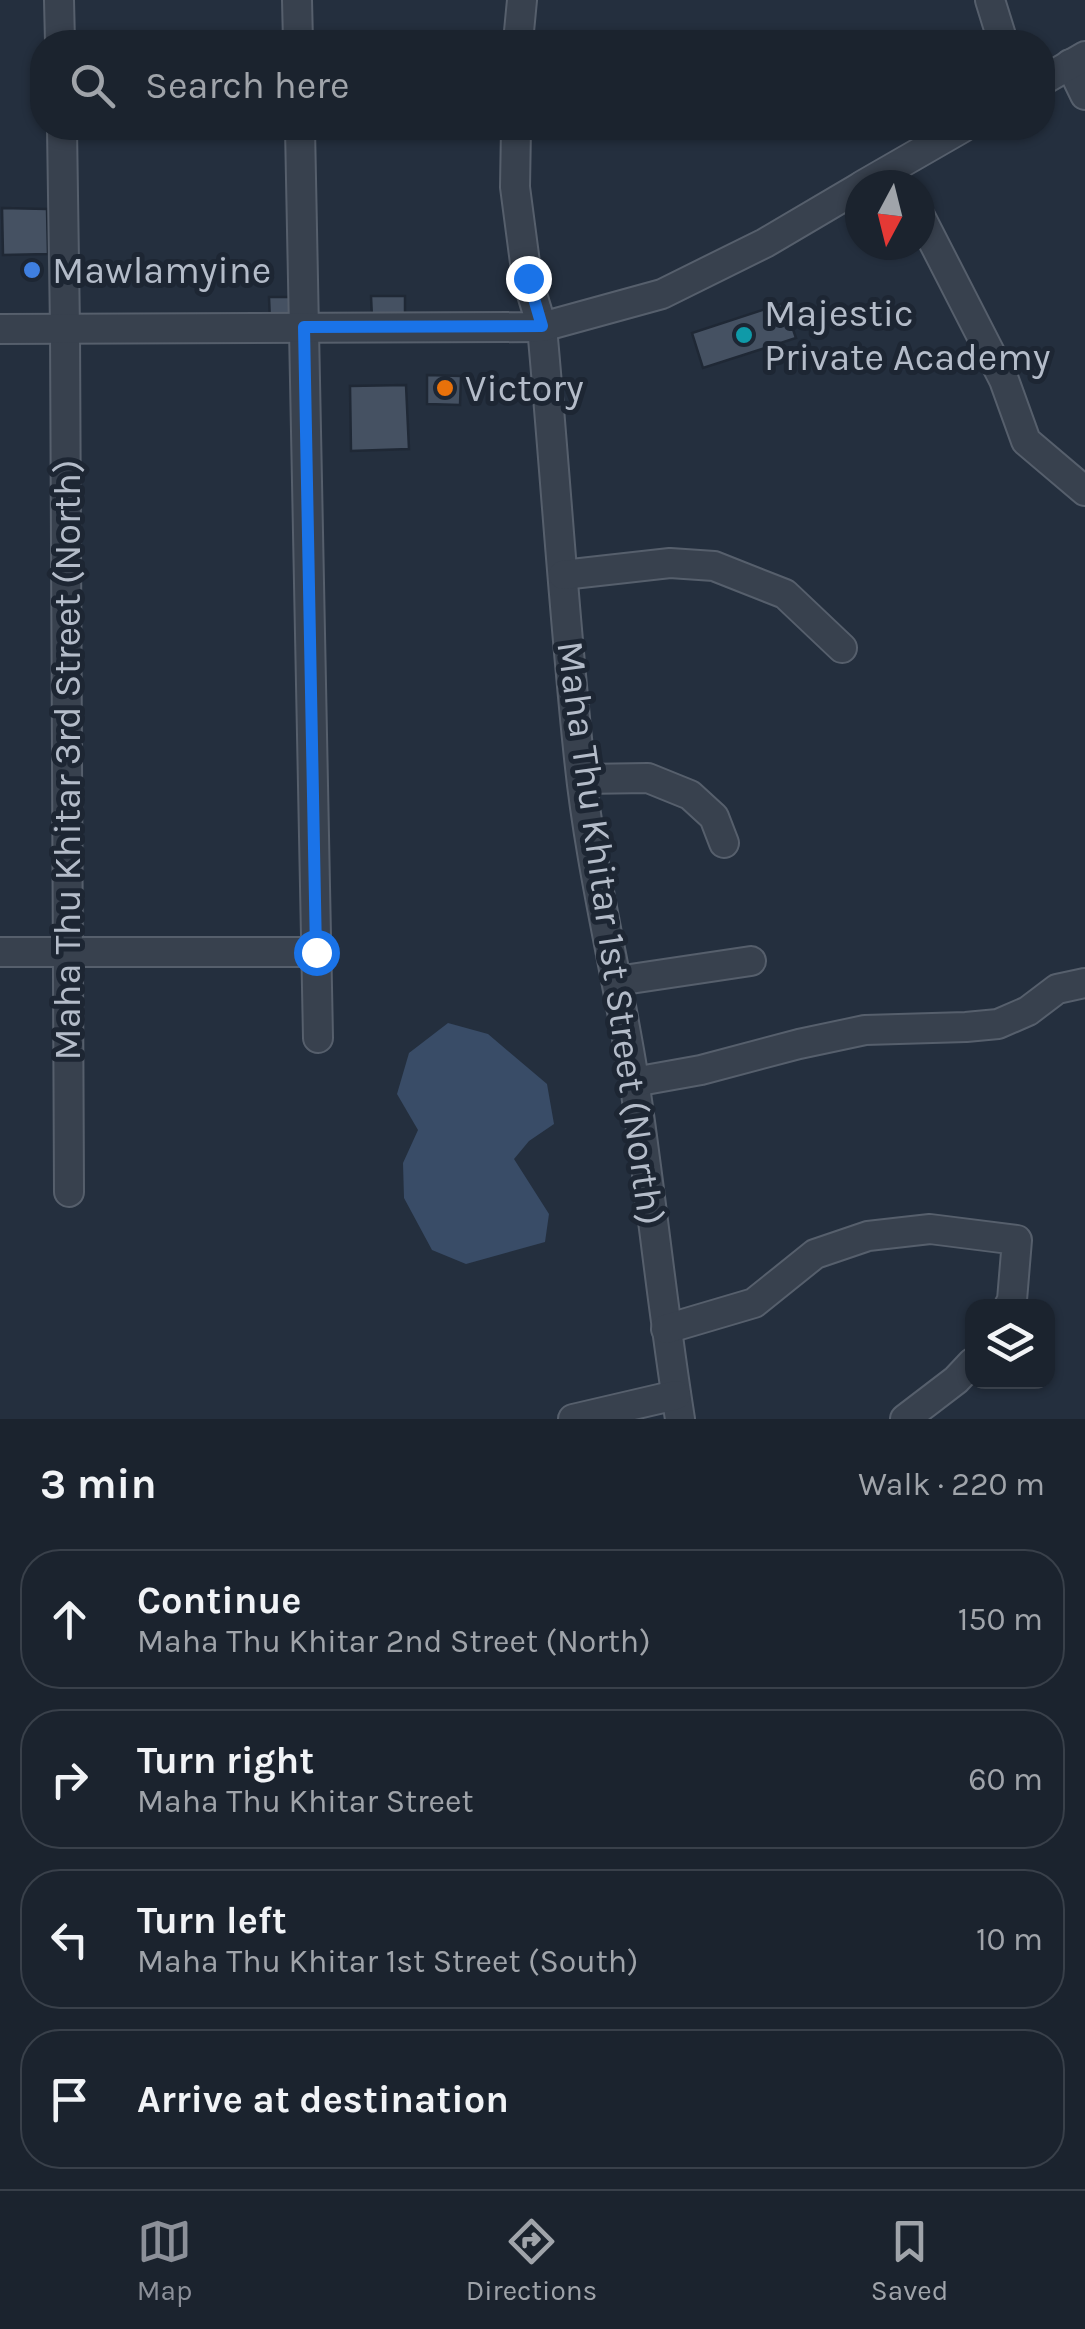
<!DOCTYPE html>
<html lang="en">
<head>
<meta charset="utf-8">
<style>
  body { margin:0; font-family:Karla,sans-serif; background:#242b36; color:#f1f3f6 }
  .controls { position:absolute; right:30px; bottom:30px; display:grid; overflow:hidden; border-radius:20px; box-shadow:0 2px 8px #0004 }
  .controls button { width:90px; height:90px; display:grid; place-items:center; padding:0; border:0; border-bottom:2px solid #39404a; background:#1b232e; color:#f1f3f6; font:50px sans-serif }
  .compass { position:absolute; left:845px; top:170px; width:90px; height:90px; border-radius:50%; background:#1b232e; box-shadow:0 2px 8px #0004; rotate:187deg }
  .stop { position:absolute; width:30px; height:30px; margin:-22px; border:8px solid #1a73e8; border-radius:50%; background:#fff }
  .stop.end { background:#1a73e8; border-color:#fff; box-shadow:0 2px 10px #0008 }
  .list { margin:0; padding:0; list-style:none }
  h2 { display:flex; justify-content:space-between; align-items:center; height:130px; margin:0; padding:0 40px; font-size:42px }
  h2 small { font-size:32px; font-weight:400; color:#a0a4aa }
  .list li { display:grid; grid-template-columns:65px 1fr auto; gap:30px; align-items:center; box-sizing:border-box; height:140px; margin:0 20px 20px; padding:0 20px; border:2px solid #39404a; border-radius:40px }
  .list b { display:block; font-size:38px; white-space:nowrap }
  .list p { margin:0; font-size:32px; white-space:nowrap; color:#a0a4aa }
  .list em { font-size:32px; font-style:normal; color:#a0a4aa }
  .icon { flex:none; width:55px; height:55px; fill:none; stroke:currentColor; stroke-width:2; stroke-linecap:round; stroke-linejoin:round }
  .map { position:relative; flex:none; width:1085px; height:1419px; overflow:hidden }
  .search { position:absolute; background:#1b232e; box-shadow:0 2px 8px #0004; left:30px; right:30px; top:30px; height:110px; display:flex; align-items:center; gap:25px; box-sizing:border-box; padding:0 35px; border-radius:40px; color:#a0a4aa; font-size:38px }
  .sheet { height:770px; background:#1b232e }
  nav { display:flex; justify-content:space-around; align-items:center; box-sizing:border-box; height:140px; border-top:2px solid #39404a; background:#1b232e; font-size:28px; color:#a0a4aa }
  nav a { display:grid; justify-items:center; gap:5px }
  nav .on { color:#8c9099 }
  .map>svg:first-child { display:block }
  .water { fill:#394c67 }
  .building { fill:#455162; stroke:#1f2835; stroke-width:2.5 }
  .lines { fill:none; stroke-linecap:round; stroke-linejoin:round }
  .minor-casing { stroke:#565f6c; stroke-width:32 }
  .minor { stroke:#38414e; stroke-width:28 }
  .route { stroke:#1a73e8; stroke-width:12 }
  .shop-dot { fill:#3f7fe0; stroke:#1d2633; stroke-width:4 }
  .culture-dot { fill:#0f9aa8; stroke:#1d2633; stroke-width:4 }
  .food-dot { fill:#e8710a; stroke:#1d2633; stroke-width:4 }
  .labels { text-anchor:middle; stroke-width:10; stroke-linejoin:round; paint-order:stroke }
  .poi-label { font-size:38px; fill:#b4bcc9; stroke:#1d2633; text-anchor:start }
  .street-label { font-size:38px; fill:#b4bcc9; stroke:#1d2633 }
</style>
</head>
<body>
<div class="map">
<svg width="1085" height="1419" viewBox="0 0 1085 1419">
  <rect width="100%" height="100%" fill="#242f3e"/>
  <polygon class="water" points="448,1023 488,1034 547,1084 554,1124 529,1141 514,1159 549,1214 545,1242 466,1264 432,1250 404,1198 403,1163 418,1130 397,1094 409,1053"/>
  <g class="building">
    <polygon points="2,208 47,209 48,254 3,255"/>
    <polygon points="371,296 405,296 405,318 372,318"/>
    <polygon points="269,297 310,297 311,322 270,322"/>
    <polygon points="784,303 796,338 703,368 692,333"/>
    <polygon points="427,375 461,376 460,405 427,404"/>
    <polygon points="406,385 409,449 351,451 350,386"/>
  </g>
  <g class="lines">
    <defs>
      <g id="minor">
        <polyline points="59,0 60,42"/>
        <polyline points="297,0 298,42"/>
        <polyline points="990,0 1003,42"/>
        <polyline points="518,42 522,0"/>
        <polyline points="1070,64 1085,95"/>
        <polyline points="1042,81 1085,56"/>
        <polyline points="62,128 65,329 69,1192"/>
        <polyline points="300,128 318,1038"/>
        <path d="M 516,128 L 515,187 L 527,278 L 542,327 C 555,470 564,615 579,758 C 590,867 617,972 634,1080 C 651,1193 662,1306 680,1419"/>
        <polyline points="863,185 962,128"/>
        <polyline points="920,216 1004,380 1026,441 1085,491"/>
        <polyline points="0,329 542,327 662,294 765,243 860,187"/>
        <polyline points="563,575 670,563 714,566 785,594 842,648"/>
        <polyline points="582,779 648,778 690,795 714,817 724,843"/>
        <polyline points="0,952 316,952"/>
        <polyline points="617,981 751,961"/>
        <polyline points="634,1082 701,1070 799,1044 865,1030 966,1027 998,1024 1028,1011 1057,989 1085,983"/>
        <polyline points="666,1329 754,1303 815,1254 868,1236 930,1229 1017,1240 1012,1300 1009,1306"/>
        <polyline points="573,1419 676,1395"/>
        <polyline points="905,1419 956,1380 972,1363"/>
      </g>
    </defs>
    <use href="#minor" class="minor-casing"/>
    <use href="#minor" class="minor"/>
  </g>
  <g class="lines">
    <polyline class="route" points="316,952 304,327 542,326 528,278"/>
  </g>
  <circle class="shop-dot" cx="32" cy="270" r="10"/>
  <circle class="culture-dot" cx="744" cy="335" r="10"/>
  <circle class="food-dot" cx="445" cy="388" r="10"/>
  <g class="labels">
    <g class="poi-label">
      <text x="52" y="283">Mawlamyine</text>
      <text x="764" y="326">Majestic<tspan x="764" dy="44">Private Academy</tspan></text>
      <text x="465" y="401">Victory</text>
    </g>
    <g class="street-label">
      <text transform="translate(67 760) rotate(-90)" y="13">Maha Thu Khitar 3rd Street (North)</text>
      <text transform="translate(611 933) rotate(82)" y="13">Maha Thu Khitar 1st Street (North)</text>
    </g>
  </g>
</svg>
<div class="controls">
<button><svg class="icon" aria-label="layers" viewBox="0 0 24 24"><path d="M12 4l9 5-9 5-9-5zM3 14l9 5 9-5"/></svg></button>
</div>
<svg class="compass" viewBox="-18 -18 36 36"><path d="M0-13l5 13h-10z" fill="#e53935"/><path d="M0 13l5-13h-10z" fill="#a0a4aa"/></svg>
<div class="stop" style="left:316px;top:952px"></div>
<div class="stop end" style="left:528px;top:278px"></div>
<div class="search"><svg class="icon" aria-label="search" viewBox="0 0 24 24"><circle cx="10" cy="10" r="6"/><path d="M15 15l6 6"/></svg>Search here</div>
</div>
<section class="sheet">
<h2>3 min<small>Walk · 220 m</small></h2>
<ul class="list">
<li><svg class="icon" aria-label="ahead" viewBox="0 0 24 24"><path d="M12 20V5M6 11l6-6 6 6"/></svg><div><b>Continue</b><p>Maha Thu Khitar 2nd Street (North)</p></div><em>150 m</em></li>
<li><svg class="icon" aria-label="right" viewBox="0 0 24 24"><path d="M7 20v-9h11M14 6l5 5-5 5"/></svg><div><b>Turn right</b><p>Maha Thu Khitar Street</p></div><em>60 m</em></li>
<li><svg class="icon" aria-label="left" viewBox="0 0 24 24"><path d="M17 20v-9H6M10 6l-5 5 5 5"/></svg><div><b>Turn left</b><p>Maha Thu Khitar 1st Street (South)</p></div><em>10 m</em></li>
<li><svg class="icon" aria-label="arrive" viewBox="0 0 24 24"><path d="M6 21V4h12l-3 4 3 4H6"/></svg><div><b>Arrive at destination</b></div></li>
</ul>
</section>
<nav>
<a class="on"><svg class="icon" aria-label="map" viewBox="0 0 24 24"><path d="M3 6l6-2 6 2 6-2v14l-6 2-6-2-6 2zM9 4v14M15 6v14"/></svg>Map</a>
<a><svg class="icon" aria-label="directions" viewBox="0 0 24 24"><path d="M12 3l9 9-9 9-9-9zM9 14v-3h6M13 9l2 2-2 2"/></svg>Directions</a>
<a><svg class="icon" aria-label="saved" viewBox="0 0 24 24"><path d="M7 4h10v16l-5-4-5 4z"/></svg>Saved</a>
</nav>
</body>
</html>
